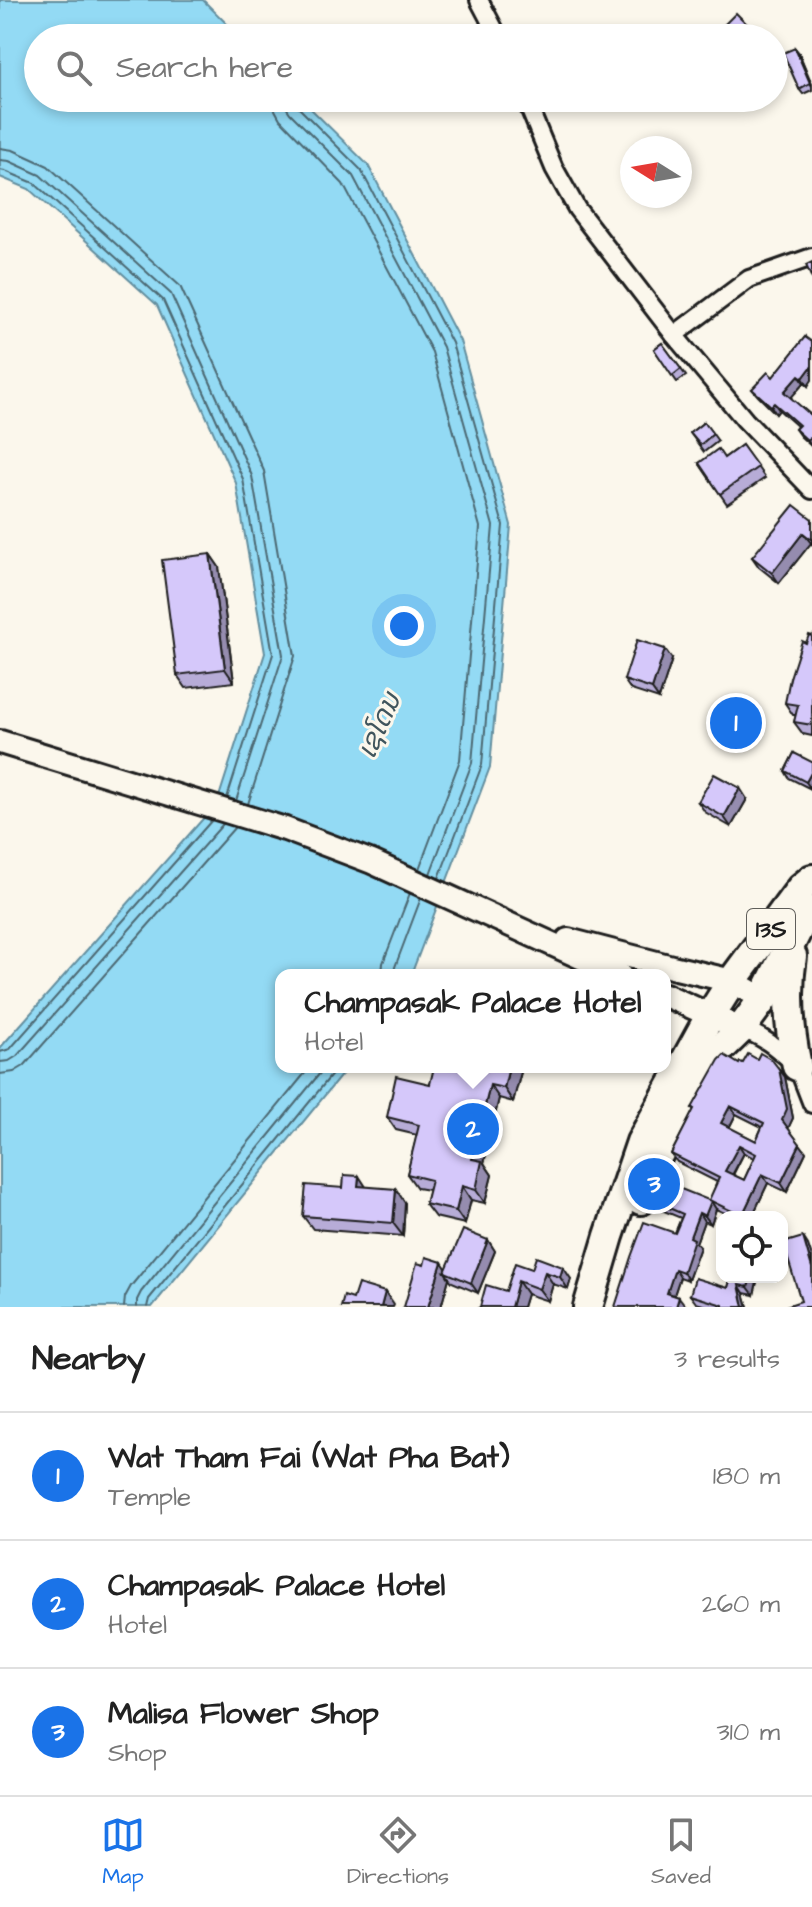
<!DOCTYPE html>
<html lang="en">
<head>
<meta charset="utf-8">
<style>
  body { margin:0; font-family:"Architects Daughter","Noto Sans Lao",sans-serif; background:#f2f2f2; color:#222 }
  .controls { position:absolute; right:24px; bottom:24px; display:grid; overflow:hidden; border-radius:16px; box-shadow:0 4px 12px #0003 }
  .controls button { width:72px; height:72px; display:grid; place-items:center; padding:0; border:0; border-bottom:2px solid #e0e0e0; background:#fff; color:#222; font:40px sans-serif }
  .compass { position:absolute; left:620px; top:136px; width:72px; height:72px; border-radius:50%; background:#fff; box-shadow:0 4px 12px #0003; rotate:281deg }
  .you { position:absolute; left:404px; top:626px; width:28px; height:28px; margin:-20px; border:6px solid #fff; border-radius:50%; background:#1a73e8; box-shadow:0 0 0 12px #1a73e833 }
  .badge { display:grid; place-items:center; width:52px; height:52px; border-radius:50%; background:#1a73e8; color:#fff; font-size:26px; font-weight:700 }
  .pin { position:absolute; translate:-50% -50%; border:4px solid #fff; box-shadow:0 2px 8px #0006 }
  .popup { position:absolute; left:275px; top:969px; width:396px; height:104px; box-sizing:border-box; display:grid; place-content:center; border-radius:16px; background:#fff; filter:drop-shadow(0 2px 6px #0005); font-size:26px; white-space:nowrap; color:#767676 }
  .popup b { font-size:30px; color:#222 }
  .popup::after { content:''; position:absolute; left:50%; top:100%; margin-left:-16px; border:16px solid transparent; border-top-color:#fff }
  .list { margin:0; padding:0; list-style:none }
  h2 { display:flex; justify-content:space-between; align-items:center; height:104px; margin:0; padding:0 32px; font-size:34px }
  h2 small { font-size:26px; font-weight:400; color:#767676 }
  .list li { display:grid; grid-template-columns:52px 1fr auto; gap:24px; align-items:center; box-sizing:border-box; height:128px; padding:0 32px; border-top:2px solid #e0e0e0 }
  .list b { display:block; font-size:30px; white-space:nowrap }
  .list p { margin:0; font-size:26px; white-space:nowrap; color:#767676 }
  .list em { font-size:26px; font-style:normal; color:#767676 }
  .icon { flex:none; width:44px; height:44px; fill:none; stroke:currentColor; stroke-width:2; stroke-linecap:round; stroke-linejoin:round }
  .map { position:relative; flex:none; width:812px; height:1307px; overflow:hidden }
  .search { position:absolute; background:#fff; box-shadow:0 4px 12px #0003; left:24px; right:24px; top:24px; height:88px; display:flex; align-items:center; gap:20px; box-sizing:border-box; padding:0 28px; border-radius:44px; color:#767676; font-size:30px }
  .sheet { height:488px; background:#fff }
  nav { display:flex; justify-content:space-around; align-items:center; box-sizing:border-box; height:112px; border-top:2px solid #e0e0e0; background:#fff; font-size:22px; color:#767676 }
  nav a { display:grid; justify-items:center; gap:4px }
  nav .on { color:#1a73e8 }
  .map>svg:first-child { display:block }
  .water { fill:#93daf4; stroke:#638e9e; stroke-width:2 }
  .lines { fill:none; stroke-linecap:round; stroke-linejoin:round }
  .shore { stroke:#4c6872; stroke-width:2 }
  .street-casing { stroke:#1c1c1c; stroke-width:22 }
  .secondary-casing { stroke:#1c1c1c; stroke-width:28 }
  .highway-casing { stroke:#1c1c1c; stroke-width:34 }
  .street { stroke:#fbf7ec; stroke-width:16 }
  .secondary { stroke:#fbf7ec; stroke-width:22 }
  .highway { stroke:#fbf7ec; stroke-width:28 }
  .wall { fill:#b7acd7; stroke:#1c1c1c; stroke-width:2; fill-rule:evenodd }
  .shaded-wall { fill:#958caf; stroke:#1c1c1c; stroke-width:2 }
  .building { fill:#d5c8fa; stroke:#1c1c1c; stroke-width:2; fill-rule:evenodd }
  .labels { text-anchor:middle; stroke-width:6; stroke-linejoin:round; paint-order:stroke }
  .shield { fill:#fbf7ec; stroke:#5f5e5a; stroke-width:2 }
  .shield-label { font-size:24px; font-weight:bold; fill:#1c1c1c }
  .water-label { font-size:28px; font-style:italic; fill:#40555d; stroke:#fbf7ec }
</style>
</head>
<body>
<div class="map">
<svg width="812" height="1307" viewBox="0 0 812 1307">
  <rect width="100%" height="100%" fill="#fbf7ec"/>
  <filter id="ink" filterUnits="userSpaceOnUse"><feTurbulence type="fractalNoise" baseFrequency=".0125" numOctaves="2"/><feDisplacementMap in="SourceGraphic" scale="16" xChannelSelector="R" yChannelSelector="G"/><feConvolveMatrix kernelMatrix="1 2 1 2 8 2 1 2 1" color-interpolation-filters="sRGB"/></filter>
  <g filter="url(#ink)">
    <polygon class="water" points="0,0 203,0 241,38 38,38 38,98 300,98 368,165 460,341 511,525 490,767 411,975 281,975 281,1067 348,1067 152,1307 0,1307 0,1048 217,803 265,653 236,483 157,305 29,189 0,177"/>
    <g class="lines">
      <g class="shore">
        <polyline points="273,98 274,108 280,119 343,184 432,352 480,527 460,760 419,869"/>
        <polyline points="285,98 286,107 290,113 353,176 443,347 493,526 472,763 430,874"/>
        <polyline points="295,98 298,107 361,170 452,343 503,525 482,765 439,878"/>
        <polyline points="0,148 13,150 48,166 180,286 264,471 295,656 248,804"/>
        <polyline points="0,160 9,161 40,175 171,294 252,476 283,655 236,801"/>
        <polyline points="0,170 5,171 34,183 163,300 243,479 273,654 227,798"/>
        <polyline points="382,975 383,963 410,893"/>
        <polyline points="394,975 395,967 421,898"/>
        <polyline points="0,1052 10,1049 212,820"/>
        <polyline points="0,1062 9,1061 17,1056 223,824"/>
        <polyline points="0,1074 14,1072 24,1066 235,827"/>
        <polyline points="124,1307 125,1297 131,1286 310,1067"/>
        <polyline points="137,1307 137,1300 141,1292 325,1067"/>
        <polyline points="147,1307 149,1299 338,1067"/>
      </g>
      <defs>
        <g id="street">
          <polyline points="479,0 499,38"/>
          <polyline points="525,98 554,168 577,209 674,335 745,420 812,490"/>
          <polyline points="674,335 749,279 812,257"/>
          <path d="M 741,1029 C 764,1036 779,1050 796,1065"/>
          <polyline points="795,1060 812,1104"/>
        </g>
        <g id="secondary">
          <polyline points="0,742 285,829 372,862 620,975"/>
          <polyline points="568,940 672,967 732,981 763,999"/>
          <polyline points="665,995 741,1029"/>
        </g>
        <g id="highway">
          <path d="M 792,956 C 786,994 789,1029 797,1066"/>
          <polyline points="641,1200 658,1155 711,1058 741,1029 763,999 801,923 812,911"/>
          <polyline points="588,1307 609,1236 641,1142 710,1016 732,981 801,888 812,879"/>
        </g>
      </defs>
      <use href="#street" class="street-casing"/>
      <use href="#secondary" class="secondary-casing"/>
      <use href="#highway" class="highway-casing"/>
      <use href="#street" class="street"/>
      <use href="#secondary" class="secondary"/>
      <use href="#highway" class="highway"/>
    </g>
    <g class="wall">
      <polygon points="749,26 754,33 749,38 721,38 717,32"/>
      <polygon points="795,48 799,53 812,84 812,90 803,94 799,89"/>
      <polygon points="744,98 767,98 749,106"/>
      <polygon points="805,337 808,386 804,383 790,398 812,416 812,447 800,436 795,429 797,426 779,410 776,414 758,396 752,389 773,377"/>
      <polygon points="662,343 686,376 677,382 654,349"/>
      <polygon points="704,422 718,441 704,452 690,433"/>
      <polygon points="742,445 765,478 727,504 699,463 724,458"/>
      <polygon points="812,519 812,545 811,543 779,583 759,567 752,557"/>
      <polygon points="210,554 219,567 234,682 186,688 177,675"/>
      <polygon points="812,636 812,736 803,734 794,722 796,715 793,715 785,703 806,643"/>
      <polygon points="672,659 659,699 631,690 624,680"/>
      <polygon points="794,753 811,789 789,778 785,771"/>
      <polygon points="747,799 731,827 705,812 698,802"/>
      <path d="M 739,1064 L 785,1077 L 793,1118 L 788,1128 L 806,1152 L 787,1192 L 768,1183 L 752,1217 L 733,1217 L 716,1209 L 711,1224 L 704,1221 L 696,1243 L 700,1247 L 688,1280 L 680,1277 L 674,1295 L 685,1305 L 615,1307 L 675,1233 L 681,1218 L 659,1209 L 653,1201 L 710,1201 L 717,1182 L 677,1162 L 671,1154 L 694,1110 L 692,1108 ZM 736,1114 L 762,1127 L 756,1141 L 729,1128 ZM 744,1153 L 754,1158 L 744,1180 L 733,1175 Z"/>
      <polygon points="521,1072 513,1102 499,1098 484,1163 492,1175 485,1203 471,1200 465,1224 435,1217 425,1204 429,1190 417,1188 407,1174 417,1135 396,1130 387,1117 430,1084"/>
      <polygon points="366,1187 405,1203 403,1236 313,1229 303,1216 343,1188"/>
      <polygon points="488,1240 495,1251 478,1293 452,1282 449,1278 441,1307 404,1307 447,1269"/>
      <polygon points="532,1269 571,1279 568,1289 553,1284 548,1301 527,1294 523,1307 480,1307 506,1291"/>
      <polygon points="731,1277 758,1277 754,1295 744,1293 748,1307 710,1307 696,1303 690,1295 728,1288"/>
    </g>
    <g class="shaded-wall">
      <polygon points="795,48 799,53 812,86 810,83"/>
      <polygon points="812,366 812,380 808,386 803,378"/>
      <polygon points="799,375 804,383 789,400 784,392"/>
      <polygon points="774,403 779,410 776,414 771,406"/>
      <polygon points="809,438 812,442 812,447 807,440"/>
      <polygon points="803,533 811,543 779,583 772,573"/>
      <polygon points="210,554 219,567 234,682 225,669"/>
      <polygon points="665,649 672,659 659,699 652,689"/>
      <polygon points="812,771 812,787 811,789 806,782"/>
      <polygon points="740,788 747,799 731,827 724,817"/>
      <polygon points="509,1067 517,1067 521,1072 513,1102 504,1088"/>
      <polygon points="779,1069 785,1077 793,1118 788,1129 782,1120"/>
      <polygon points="490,1085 499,1098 484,1163 492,1175 485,1203 476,1190 472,1159"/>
      <polygon points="730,1106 736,1114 727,1132 721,1123"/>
      <polygon points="800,1144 806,1152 787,1192 781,1183"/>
      <polygon points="739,1145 744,1153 730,1179 725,1171"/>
      <polygon points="762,1174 768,1183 752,1217 743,1217 742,1216"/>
      <polygon points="359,1176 368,1190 358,1186"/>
      <polygon points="462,1186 471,1200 465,1224 456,1211"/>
      <polygon points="396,1189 405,1203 403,1236 393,1223"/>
      <polygon points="711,1201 716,1209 711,1224 705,1216"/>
      <polygon points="699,1213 704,1221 696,1243 700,1247 688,1280 683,1272 690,1237"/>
      <polygon points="803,1237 808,1245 812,1257 812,1268"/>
      <polygon points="488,1240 495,1251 478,1293 471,1283"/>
      <polygon points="442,1262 450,1274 445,1272 449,1278 441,1307 428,1307"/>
      <polygon points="563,1267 571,1279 568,1289 560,1277"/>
      <polygon points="675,1269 680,1277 672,1301 667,1293"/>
      <polygon points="545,1272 553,1284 548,1301 539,1289"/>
      <polygon points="751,1277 758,1277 754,1295 748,1287"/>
      <polygon points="518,1281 527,1294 523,1307 511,1307"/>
      <polygon points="739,1285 744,1293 748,1307 744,1307"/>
      <polygon points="385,1292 394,1305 393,1307 381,1307"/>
      <polygon points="679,1297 685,1305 684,1307 676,1307"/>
    </g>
    <g class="building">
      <polygon points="736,13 749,26 738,38 722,38 717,32"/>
      <polygon points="795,48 810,83 799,89 783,53"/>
      <polygon points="812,262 812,279 806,265"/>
      <polygon points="805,337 812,342 812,366 803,378 799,375 784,392 812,416 812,440 809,438 807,440 795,429 799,425 774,403 771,406 752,389 768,372 773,377"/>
      <polygon points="662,343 681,369 672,376 654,349"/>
      <polygon points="704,422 713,434 700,445 690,433"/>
      <polygon points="742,445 758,467 720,494 699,463 718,449 724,458"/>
      <polygon points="794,505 812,519 812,540 803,533 772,573 752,557"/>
      <polygon points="210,554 225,669 177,675 162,560"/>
      <polygon points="809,635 812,636 812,725 794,722 798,705 785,703 790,678 802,641 806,643"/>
      <polygon points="637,640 665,649 652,689 624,680"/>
      <polygon points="794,753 812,762 812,771 806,782 785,771"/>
      <polygon points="714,774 740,788 724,817 698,802"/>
      <path d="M 760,1053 L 772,1060 L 779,1069 L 787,1109 L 782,1120 L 800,1144 L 781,1183 L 762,1174 L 742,1216 L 709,1200 L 719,1178 L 671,1154 L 694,1109 L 692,1108 L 719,1060 L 724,1055 L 739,1064 L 740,1062 L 743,1063 L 748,1054 L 757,1059 ZM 730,1106 L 764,1123 L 756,1141 L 721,1123 ZM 739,1145 L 756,1154 L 744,1180 L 725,1171 Z"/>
      <polygon points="434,1067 509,1067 504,1088 490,1085 472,1159 482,1161 476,1190 462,1186 456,1211 425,1204 431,1180 407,1174 419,1125 387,1117 396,1076 430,1084"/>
      <polygon points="344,1175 359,1176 358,1186 396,1189 393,1223 303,1216 306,1185 343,1188"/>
      <polygon points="661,1181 711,1201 705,1216 699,1213 690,1237 694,1239 683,1272 675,1269 667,1293 679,1297 676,1307 615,1307 631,1257 644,1222 675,1233 683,1214 653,1201"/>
      <polygon points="463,1230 488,1240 471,1283 445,1272"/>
      <polygon points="803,1237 812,1268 812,1307 787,1307 786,1306 801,1301 783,1243"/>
      <polygon points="426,1257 442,1262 428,1307 404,1307 417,1263 424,1265"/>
      <polygon points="536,1257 563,1267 560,1277 545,1272 539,1289 518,1281 511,1307 480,1307 486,1285 506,1291 515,1263 532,1269"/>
      <polygon points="731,1277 751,1277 748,1287 739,1285 744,1307 723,1307 723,1305 690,1295 695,1278 728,1288"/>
      <polygon points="358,1284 385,1292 381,1307 341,1307 344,1296 353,1299"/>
    </g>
  </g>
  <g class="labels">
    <rect class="shield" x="747" y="909" width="48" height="40" rx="6"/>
    <g class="shield-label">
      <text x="771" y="937">13S</text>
    </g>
    <g class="water-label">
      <text transform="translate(378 725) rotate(-66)" y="10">ເຊໂດນ</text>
    </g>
  </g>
</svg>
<div class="controls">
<button><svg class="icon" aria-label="locate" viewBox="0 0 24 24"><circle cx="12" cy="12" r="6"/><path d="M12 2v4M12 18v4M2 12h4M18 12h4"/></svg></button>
</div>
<svg class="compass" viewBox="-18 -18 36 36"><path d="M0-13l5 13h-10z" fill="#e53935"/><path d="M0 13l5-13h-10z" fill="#767676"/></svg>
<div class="you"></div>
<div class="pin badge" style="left:736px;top:723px">1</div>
<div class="pin badge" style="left:473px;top:1129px">2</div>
<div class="popup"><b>Champasak Palace Hotel</b>Hotel</div>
<div class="pin badge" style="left:654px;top:1184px">3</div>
<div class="search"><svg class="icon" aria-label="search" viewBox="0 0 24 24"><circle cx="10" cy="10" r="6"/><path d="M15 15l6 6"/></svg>Search here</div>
</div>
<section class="sheet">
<h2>Nearby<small>3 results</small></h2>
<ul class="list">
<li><span class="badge">1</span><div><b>Wat Tham Fai (Wat Pha Bat)</b><p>Temple</p></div><em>180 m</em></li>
<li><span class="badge">2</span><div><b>Champasak Palace Hotel</b><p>Hotel</p></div><em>260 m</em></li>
<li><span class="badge">3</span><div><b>Malisa Flower Shop</b><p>Shop</p></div><em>310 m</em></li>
</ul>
</section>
<nav>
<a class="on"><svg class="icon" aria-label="map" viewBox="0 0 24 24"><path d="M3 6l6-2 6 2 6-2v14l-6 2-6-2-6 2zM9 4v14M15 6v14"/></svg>Map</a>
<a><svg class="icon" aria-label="directions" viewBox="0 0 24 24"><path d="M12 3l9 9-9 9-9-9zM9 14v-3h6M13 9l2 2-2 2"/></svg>Directions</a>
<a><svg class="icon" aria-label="saved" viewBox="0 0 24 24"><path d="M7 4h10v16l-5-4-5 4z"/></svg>Saved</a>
</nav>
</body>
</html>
